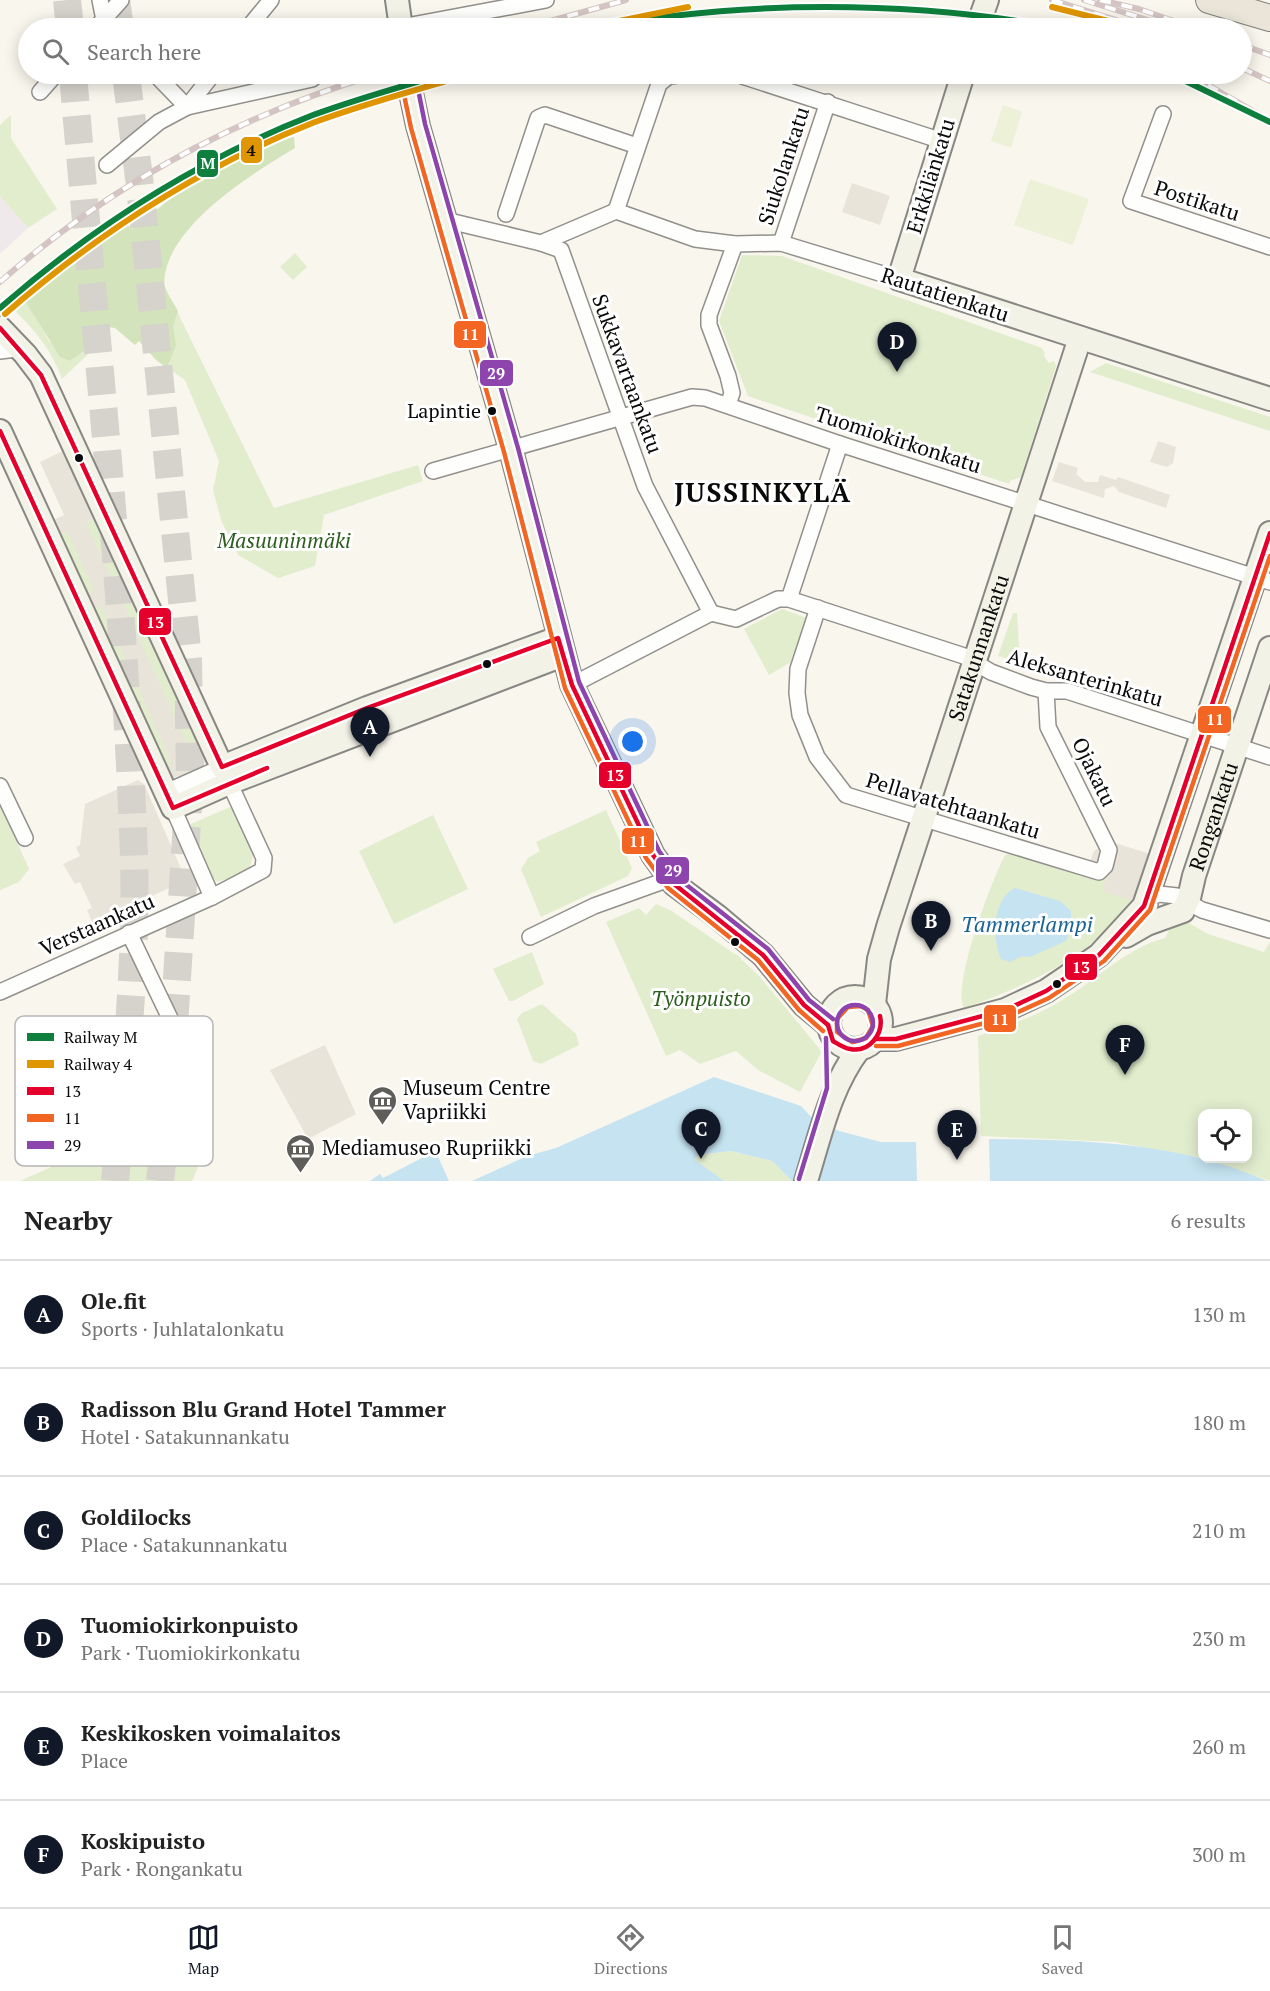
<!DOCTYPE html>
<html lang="en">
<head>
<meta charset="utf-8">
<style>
  body { margin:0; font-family:"PT Serif",serif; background:#f2f2f2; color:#222 }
  .controls { position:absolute; right:18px; bottom:18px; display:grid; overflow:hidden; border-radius:12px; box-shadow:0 3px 15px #0003 }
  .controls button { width:54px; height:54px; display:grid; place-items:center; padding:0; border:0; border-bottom:2px solid #e0e0e0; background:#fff; color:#222; font:30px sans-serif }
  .you { position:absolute; left:633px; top:742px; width:21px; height:21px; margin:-15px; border:4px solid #fff; border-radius:50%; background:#1a73e8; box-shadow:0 0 0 9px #1a73e833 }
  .badge { display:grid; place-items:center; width:39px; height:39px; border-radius:50%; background:#111827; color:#fff; font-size:20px; font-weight:700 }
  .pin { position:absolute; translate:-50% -50px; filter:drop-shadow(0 2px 3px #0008) }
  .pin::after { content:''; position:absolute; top:32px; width:21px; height:18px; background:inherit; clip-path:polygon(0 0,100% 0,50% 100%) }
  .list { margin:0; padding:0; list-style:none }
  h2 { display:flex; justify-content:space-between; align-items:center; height:78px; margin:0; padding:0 24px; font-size:26px }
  h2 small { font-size:20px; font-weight:400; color:#767676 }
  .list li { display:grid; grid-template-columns:39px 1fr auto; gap:18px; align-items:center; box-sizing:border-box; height:108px; padding:0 24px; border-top:2px solid #e0e0e0 }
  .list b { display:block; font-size:22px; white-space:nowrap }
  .list p { margin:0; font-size:20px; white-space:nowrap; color:#767676 }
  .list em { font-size:20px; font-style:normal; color:#767676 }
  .icon { flex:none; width:33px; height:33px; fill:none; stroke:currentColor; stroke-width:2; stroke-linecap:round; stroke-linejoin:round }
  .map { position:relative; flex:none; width:1270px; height:1181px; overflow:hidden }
  .search { position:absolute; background:#fff; box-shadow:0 3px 15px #0003; left:18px; right:18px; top:18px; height:66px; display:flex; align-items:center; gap:15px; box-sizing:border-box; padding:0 21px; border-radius:33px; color:#767676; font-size:22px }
  .sheet { height:726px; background:#fff }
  nav { display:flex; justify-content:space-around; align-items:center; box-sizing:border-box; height:84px; border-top:2px solid #e0e0e0; background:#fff; font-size:16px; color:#767676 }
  nav a { display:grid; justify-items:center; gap:3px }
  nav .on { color:#111827 }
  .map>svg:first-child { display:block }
  .industrial { fill:#f0e9eb }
  .green { fill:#e2edce }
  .forest { fill:#d3e4bc }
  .pitch { fill:#ecf1d8 }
  .plaza { fill:#e9e4d9 }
  .water { fill:#c5e3f1 }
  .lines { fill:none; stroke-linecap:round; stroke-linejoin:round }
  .highway-tunnel { stroke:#d5d3cb; stroke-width:28; stroke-dasharray:28 14; stroke-linecap:butt }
  .street-casing { stroke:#92908c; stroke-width:18 }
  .secondary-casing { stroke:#888783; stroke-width:26 }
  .primary-casing { stroke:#7f7e7a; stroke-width:28 }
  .street { stroke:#fefefc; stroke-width:15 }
  .secondary { stroke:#f3f2e7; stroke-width:22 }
  .primary { stroke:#eae5d8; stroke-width:26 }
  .rail-casing { stroke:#d4c5c4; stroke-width:6 }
  .rail { stroke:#fff; stroke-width:4; stroke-dasharray:11; stroke-linecap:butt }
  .bus-1-casing { stroke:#fff; stroke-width:9 }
  .bus-2-casing { stroke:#fff; stroke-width:9 }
  .bus-3-casing { stroke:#fff; stroke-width:9 }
  .bus-1 { stroke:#e4002b; stroke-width:4.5 }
  .bus-2 { stroke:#f26522; stroke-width:4.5 }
  .bus-3 { stroke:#8e44ad; stroke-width:4.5 }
  .rail-1-casing { stroke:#fff; stroke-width:10 }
  .rail-2-casing { stroke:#fff; stroke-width:10 }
  .rail-1 { stroke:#0e7f3c; stroke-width:6 }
  .rail-2 { stroke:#df9601; stroke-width:6 }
  .bus-dot { fill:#0a0a0a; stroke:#fff; stroke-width:2 }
  .labels { text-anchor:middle; stroke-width:6; stroke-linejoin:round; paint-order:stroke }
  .bus-label { font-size:20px; fill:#0a0a0a; stroke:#fff; text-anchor:end }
  .street-label { font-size:21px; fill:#0a0a0a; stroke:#fff }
  .park-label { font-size:21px; font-style:italic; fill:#2d5d1f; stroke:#fff }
  .poi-label { font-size:21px; fill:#0a0a0a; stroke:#fff; text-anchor:start }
  .water-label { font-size:22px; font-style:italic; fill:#1b6394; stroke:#fff }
  .district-label { font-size:27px; font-weight:bold; letter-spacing:1.5px; fill:#0a0a0a; stroke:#fff }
  .key { fill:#fff; stroke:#b6b6b6; stroke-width:1.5 }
  .key-label { font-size:16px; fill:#0a0a0a }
  .line-badge { stroke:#fff; stroke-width:2 }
  .badge-label { font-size:16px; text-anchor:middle; font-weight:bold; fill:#fff }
  .pale-badge-label { font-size:16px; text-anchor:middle; font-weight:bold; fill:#111 }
</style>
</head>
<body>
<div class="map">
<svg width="1270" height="1181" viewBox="0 0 1270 1181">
  <rect width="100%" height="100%" fill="#f9f6ed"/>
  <polygon class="industrial" points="0,196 28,228 0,254"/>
  <g class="green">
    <polygon points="11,115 11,138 57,209 28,228 0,196 0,125"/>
    <path d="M 256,171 C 223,195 160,241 165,287 L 274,508 L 418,465 L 423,481 L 324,515 L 315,566 L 278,578 L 238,555 L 221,520 L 213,490 L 219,461 L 185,380 L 156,360 L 167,200 L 201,178 Z"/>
    <polygon points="295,253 307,267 293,280 280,267"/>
    <polygon points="742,255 782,256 1042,348 1045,353 1044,356 1049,363 1054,361 1056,366 1021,477 1010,481 1009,484 748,396 719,321"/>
    <path d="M 25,301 L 34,312 L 48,340 L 69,361 L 105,338 L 62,379 C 52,351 36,331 15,311 Z"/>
    <polygon points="1106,363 1270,417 1270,431 1090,372"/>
    <polygon points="98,517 205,752 162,771 55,537"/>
    <polygon points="782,609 807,618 791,662 769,675 744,629"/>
    <polygon points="1013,613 1017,613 1020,663 998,656"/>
    <polygon points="0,804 29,869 19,882 0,890"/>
    <path d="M 230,807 L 235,811 C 247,834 261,848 247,872 L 217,882 C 203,868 191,844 191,824 Z"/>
    <polygon points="606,810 632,868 628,876 541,917 521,869 528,858 540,851 536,842"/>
    <polygon points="433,815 468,889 394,924 359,851"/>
    <path d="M 1015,852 L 1106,878 L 1134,901 C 1090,957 1029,985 964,1008 C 951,987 992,879 1005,855 Z"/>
    <polygon points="656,904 670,910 738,956 760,977 819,1048 821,1053 800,1092 758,1070 736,1051 700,1064 680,1050 666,1056 606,922 639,908 646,915"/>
    <path d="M 1182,919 L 1208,934 L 1264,952 L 1270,942 L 1270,1181 L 1205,1159 L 1248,1158 L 1248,1114 L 1202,1114 L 1202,1158 L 1115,1142 L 981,1136 L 978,1036 C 1006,1026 1034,1017 1059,1002 C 1095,982 1125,948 1165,938 L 1172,924 Z"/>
    <polygon points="532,952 544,984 513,1001 509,1001 493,969"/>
    <polygon points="542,1004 576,1034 579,1045 541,1064 533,1061 517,1019 522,1013"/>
    <polygon points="182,1109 203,1155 192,1181 20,1181"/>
    <polygon points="731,1151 772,1161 792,1181 724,1181 695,1161 698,1155"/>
  </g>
  <path class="forest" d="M 294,137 L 295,148 C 252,174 171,223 164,278 C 162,289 173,301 178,311 L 173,326 L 176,345 L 167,368 L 156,360 L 139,341 L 135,345 L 115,328 L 108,327 L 103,338 L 70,361 L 60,357 L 25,301 L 29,296 L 71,261 L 127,224 L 132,229 C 171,197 245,143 294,137 Z"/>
  <g class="pitch">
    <polygon points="1003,105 1022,112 1011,148 991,141"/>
    <polygon points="1030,179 1089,199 1073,245 1014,225"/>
  </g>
  <g class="plaza">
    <polygon points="852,183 890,196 880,225 842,212"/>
    <polygon points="1158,441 1176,447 1173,463 1167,467 1150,462"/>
    <polygon points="65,450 98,517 87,522 88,528 112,579 116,581 126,578 131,591 122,595 121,598 190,751 197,755 205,752 207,757 207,762 198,767 200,770 180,779 178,776 169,780 162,771 169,767 171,761 102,608 98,606 88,610 82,598 94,590 70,537 66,532 55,537 49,522 64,515 40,462"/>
    <polygon points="1059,462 1078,468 1076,474 1085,482 1098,482 1100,475 1116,480 1118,477 1170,495 1166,508 1119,492 1114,486 1105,489 1104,498 1052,481"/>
    <polygon points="138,780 144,784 186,880 93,924 87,910 92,908 80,882 75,884 63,864 80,856 76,847 80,845 85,804"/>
    <polygon points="1106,843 1118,844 1154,855 1137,902 1102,891 1106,878 1086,872 1094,851"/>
    <polygon points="325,1045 356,1114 308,1139 270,1070"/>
  </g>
  <g class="water">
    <path d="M 1015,888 L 1060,901 L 1071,911 L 1071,928 L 1066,941 L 1030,957 L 1022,956 L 1010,962 L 1001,959 C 992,939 992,899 1015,888 Z"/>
    <polygon points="714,1077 801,1106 813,1119 839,1131 881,1142 916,1142 917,1181 792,1181 772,1161 731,1151 698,1155 695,1160 724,1181 472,1181 527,1156 556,1148"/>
    <path d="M 989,1139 C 1085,1140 1178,1142 1267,1181 L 990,1181 Z"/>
    <polygon points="434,1148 449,1181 370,1181 380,1174 383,1178 422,1158 420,1154"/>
  </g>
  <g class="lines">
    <g class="highway-tunnel">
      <polyline points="67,0 70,28"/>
      <polyline points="116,0 120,28"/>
      <path d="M 73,74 C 95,335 125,596 134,858 C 137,965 125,1075 115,1181"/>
      <polyline points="126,74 140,186 188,659 190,775 169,1103 160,1181"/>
    </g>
    <defs>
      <g id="street">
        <polyline points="100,0 104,20 112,28"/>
        <polyline points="401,27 546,0"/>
        <polyline points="96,28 121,0"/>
        <polyline points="248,28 271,0"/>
        <polyline points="155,74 187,107 312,79 318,74"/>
        <polyline points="736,74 942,141"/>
        <polyline points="40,92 56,74"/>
        <polyline points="1163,114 1131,201 1270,247"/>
        <polyline points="107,165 159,122 187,107 213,74"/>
        <polyline points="616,211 695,239 735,244 781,243 899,279"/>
        <polyline points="616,211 659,84 669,76 687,74"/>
        <polyline points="506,214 538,118 545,115 637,146"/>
        <polyline points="445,220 541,243 616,211"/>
        <polyline points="541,243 561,250 645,486 711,613"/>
        <polyline points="781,243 828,102"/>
        <polyline points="0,351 16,349 25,354"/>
        <polyline points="728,405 732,393 728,376 709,325 709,315 735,244"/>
        <polyline points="433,471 692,397 705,398 840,444 1270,582"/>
        <polyline points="789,599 840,444"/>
        <polyline points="818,608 798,669 797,693 800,715 817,757 846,795 1099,872 1105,866 1109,850 1048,727 1046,691"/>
        <polyline points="711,613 736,619 778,599 789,599 964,656 991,672 1031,687 1046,691 1067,691 1270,757"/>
        <polyline points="572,685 711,613"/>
        <polyline points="0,786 25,838"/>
        <polyline points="166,792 222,767 264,858 263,870 212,897 173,808"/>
        <polyline points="1150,905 1149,898 1159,894 1177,896 1202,910 1270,930"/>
        <polyline points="129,933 203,1087"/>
        <polyline points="530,937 594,906 669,879"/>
        <polyline points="0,992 212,897"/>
      </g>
      <g id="secondary">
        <polyline points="397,0 401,28"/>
        <polyline points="977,28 987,0"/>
        <polyline points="407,74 418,126 511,450 572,685 653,855 674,884 717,916 763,955 804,1005 828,1025"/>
        <polyline points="963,74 899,279 1270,399"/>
        <polyline points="0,328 25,354 41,375 222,767 367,708 558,638"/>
        <polyline points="0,431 173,808 229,783 563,655"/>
        <path id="s1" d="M 1126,936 L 1147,924 L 1183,911 L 1189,898 L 1194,876 L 1270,648"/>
        <circle cx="855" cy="1023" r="26"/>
        <path id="s2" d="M 874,1004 L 879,959 L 888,927 L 1080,338"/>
        <polyline points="876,1039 896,1039 1005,1010 1046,991 1099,955 1144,906 1270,533"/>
        <path d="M 806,1181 C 820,1136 830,1087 859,1049"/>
      </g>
      <polyline id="primary" points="1209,0 1270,18"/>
    </defs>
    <use href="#street" class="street-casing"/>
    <use href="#secondary" class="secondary-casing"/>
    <use href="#primary" class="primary-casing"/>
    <use href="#street" class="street"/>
    <use href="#secondary" class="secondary"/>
    <use href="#primary" class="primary"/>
    <defs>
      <g id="rail">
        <polyline points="1052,0 1116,20"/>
        <polyline points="1084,0 1167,26"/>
        <polyline points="1100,0 1139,9 1194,28"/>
        <polyline points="525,28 626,0"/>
        <polyline points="1242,45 1270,55"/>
        <polyline points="1242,68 1270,81"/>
        <polyline points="1189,74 1270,121"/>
        <path d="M 0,282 C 110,185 237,116 378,74"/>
      </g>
    </defs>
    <use href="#rail" class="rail-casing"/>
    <use href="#rail" class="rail"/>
    <defs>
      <g id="bus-1">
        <polyline points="0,328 41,375 222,767 367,708 558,638 572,685 653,855 674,884 763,955 804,1005 828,1025"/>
        <polyline points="0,431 173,808 267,768"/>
        <path d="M 828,1025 L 833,1041 C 838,1044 844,1048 850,1049 C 869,1053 884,1034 880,1016"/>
        <polyline points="876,1039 896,1039 1005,1010 1046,991 1099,955 1144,906 1270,533"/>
      </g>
      <g id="bus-2">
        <polyline points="400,76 411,128 504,452 565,688 646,858 668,888 758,960 799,1010 823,1031"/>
        <polyline points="852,1042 837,1032 837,1019 848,1007 861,1006 868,1010 873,1026 866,1038 853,1042"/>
        <polyline points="876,1046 898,1046 1007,1017 1049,998 1104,961 1150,910 1270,556"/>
      </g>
      <g id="bus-3">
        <polyline points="415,74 425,124 518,448 579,682 659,851 679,879 768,949 809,1000 833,1019"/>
        <circle cx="855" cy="1023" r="18"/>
        <polyline points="799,1179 827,1088 826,1038"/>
      </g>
    </defs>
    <use href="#bus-1" class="bus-1-casing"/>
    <use href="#bus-2" class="bus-2-casing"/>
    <use href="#bus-3" class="bus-3-casing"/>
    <use href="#bus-1" class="bus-1"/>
    <use href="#bus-2" class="bus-2"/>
    <use href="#bus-3" class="bus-3"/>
    <defs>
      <g id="rail-1">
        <path d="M 595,28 C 739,0 914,0 1057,28"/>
        <polyline points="1171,74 1270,122"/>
        <path d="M 0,308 C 94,226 197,160 313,115 C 356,99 400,87 444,74"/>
      </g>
      <g id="rail-2">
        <polyline points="1052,7 1136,28"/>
        <polyline points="585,28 688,7"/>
        <path d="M 5,314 C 98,233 200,167 315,122 C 358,106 402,94 446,81"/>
      </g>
    </defs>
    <use href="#rail-1" class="rail-1-casing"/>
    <use href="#rail-2" class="rail-2-casing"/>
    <use href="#rail-1" class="rail-1"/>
    <use href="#rail-2" class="rail-2"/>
  </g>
  <defs>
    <symbol id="museum-pin" viewBox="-11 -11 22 30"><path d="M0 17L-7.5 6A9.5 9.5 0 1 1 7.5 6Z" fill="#5e5d59" stroke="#fff"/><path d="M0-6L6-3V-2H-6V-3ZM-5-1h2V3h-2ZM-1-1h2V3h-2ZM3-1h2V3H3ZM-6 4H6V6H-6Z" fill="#fff"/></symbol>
  </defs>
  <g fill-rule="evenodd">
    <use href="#museum-pin" x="366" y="1084" width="33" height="45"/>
    <use href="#museum-pin" x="284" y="1132" width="33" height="45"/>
  </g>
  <g class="bus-dot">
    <circle cx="492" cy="411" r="5"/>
    <circle cx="79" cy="458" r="5"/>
    <circle cx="487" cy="664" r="5"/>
    <circle cx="735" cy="942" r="5"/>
    <circle cx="1057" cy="984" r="5"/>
  </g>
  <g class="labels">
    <g class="bus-label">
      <text x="481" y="418">Lapintie</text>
    </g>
    <g class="street-label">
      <text transform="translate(784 166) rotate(-72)" y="7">Siukolankatu</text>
      <text transform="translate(931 176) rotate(-73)" y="7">Erkkilänkatu</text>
      <text transform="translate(1197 201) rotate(18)" y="7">Postikatu</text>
      <text transform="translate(945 295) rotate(18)" y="7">Rautatienkatu</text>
      <text transform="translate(627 374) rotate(70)" y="7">Sukkavartaankatu</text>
      <text transform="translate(898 440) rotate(18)" y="7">Tuomiokirkonkatu</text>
      <text dy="7" stroke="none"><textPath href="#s2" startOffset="372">Satakunnankatu</textPath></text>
      <text transform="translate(1085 678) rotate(16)" y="7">Aleksanterinkatu</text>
      <text transform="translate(1094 772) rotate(64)" y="7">Ojakatu</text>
      <text transform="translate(953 806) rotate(17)" y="7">Pellavatehtaankatu</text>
      <text dy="7" stroke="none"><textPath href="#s1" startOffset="162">Rongankatu</textPath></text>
      <text transform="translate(97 925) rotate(-24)" y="7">Verstaankatu</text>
    </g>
    <g class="park-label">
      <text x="284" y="548">Masuuninmäki</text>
      <text x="701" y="1006">Työnpuisto</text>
    </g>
    <g class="poi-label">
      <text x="403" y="1095">Museum Centre<tspan x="403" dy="24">Vapriikki</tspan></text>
      <text x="322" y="1155">Mediamuseo Rupriikki</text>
    </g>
    <g class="water-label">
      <text x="1027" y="932">Tammerlampi</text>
    </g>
    <g class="district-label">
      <text x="763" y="502">JUSSINKYLÄ</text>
    </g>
  </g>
  <rect x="15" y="1016" width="198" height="150" rx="9" class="key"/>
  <rect x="27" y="1033" width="27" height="8" fill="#0e7f3c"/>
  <rect x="27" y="1060" width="27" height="8" fill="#df9601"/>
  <rect x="27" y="1087" width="27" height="8" fill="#e4002b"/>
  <rect x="27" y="1114" width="27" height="8" fill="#f26522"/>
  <rect x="27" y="1141" width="27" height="8" fill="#8e44ad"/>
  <g class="key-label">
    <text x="64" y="1043">Railway M</text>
    <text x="64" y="1070">Railway 4</text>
    <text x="64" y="1097">13</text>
    <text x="64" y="1124">11</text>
    <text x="64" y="1151">29</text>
  </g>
  <g class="line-badge">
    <rect x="240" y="136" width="23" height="28" rx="6" fill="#df9601"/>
    <rect x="196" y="149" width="23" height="29" rx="6" fill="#0e7f3c"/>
    <rect x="453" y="320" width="34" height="29" rx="6" fill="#f26522"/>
    <rect x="479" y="359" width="35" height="28" rx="6" fill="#8e44ad"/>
    <rect x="138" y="607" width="34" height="29" rx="6" fill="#e4002b"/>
    <rect x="1197" y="705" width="35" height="29" rx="6" fill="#f26522"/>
    <rect x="598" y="761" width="34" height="28" rx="6" fill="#e4002b"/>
    <rect x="621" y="827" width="34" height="28" rx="6" fill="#f26522"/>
    <rect x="655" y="856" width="35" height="29" rx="6" fill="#8e44ad"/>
    <rect x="1064" y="953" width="34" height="28" rx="6" fill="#e4002b"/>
    <rect x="983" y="1004" width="34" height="29" rx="6" fill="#f26522"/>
  </g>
  <g class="badge-label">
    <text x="208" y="169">M</text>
    <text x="470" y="340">11</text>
    <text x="496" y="379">29</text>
    <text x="155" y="628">13</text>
    <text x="1215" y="725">11</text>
    <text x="615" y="781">13</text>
    <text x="638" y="847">11</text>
    <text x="673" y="876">29</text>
    <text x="1081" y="973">13</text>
    <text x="1000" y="1025">11</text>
  </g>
  <g class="pale-badge-label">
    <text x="251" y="156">4</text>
  </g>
</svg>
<div class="controls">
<button><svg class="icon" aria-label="locate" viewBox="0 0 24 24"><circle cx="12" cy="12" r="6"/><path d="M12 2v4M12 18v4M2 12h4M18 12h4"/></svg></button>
</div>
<div class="you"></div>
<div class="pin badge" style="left:370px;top:757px">A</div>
<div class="pin badge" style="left:931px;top:951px">B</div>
<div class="pin badge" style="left:701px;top:1159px">C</div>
<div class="pin badge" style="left:897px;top:372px">D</div>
<div class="pin badge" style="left:957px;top:1160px">E</div>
<div class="pin badge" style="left:1125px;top:1075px">F</div>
<div class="search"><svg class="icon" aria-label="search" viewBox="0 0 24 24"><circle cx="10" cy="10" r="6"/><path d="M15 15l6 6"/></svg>Search here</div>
</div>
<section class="sheet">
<h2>Nearby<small>6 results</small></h2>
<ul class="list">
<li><span class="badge">A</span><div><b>Ole.fit</b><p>Sports · Juhlatalonkatu</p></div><em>130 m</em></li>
<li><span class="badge">B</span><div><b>Radisson Blu Grand Hotel Tammer</b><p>Hotel · Satakunnankatu</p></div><em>180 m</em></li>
<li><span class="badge">C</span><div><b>Goldilocks</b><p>Place · Satakunnankatu</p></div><em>210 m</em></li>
<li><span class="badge">D</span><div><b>Tuomiokirkonpuisto</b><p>Park · Tuomiokirkonkatu</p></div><em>230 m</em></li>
<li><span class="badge">E</span><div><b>Keskikosken voimalaitos</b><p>Place</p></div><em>260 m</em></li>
<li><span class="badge">F</span><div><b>Koskipuisto</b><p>Park · Rongankatu</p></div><em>300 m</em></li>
</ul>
</section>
<nav>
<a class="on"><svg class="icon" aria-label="map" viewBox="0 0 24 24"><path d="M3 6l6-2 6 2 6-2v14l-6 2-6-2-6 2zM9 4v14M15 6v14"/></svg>Map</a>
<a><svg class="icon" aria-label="directions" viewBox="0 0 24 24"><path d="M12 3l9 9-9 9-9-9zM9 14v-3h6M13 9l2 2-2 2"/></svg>Directions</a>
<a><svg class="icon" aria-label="saved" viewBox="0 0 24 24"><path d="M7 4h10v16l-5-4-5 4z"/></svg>Saved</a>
</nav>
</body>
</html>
